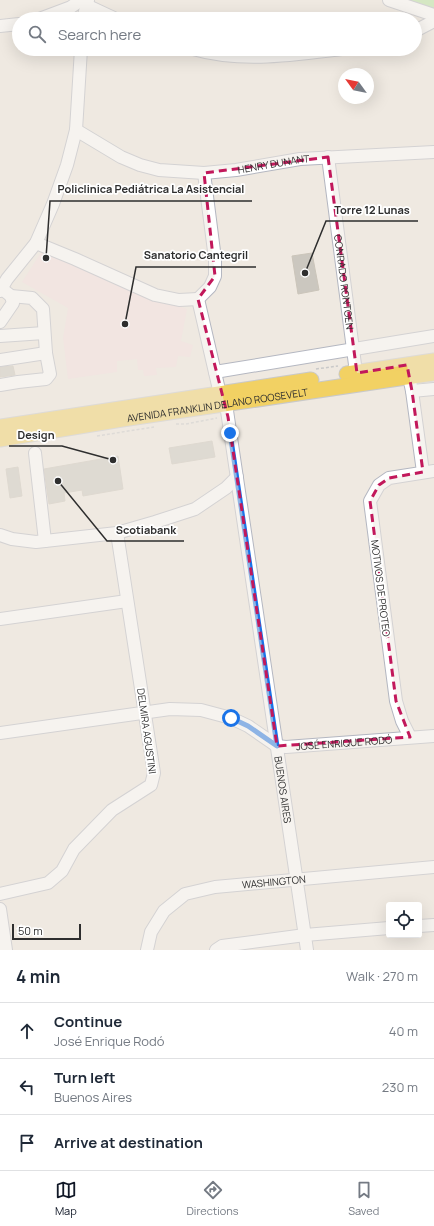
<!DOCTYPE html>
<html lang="en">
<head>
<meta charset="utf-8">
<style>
  body { margin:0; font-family:Manrope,sans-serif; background:#f6f6f7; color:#1f2937 }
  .controls { position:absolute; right:12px; bottom:12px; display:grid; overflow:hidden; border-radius:4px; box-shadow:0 4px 16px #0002 }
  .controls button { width:36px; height:36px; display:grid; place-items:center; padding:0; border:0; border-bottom:1px solid #e0e1e3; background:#fff; color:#1f2937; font:20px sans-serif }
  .compass { position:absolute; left:338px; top:68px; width:36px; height:36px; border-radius:50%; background:#fff; box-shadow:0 4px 16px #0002; rotate:303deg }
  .scale { position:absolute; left:12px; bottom:10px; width:69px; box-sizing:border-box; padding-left:4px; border:2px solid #2e2e2e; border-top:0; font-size:11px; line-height:14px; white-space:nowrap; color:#2e2e2e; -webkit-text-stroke:3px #fff; paint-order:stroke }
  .stop { position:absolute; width:12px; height:12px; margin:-9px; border:3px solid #1a73e8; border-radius:50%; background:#fff }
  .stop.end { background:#1a73e8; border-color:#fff; box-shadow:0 1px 4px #0008 }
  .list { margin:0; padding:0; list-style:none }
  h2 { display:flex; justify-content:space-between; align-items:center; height:52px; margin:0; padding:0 16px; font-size:17px }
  h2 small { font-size:13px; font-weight:400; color:#747a83 }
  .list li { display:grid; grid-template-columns:26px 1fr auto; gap:12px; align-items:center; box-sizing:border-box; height:56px; padding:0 16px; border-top:1px solid #e0e1e3 }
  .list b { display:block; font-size:15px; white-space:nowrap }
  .list p { margin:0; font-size:13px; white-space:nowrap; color:#747a83 }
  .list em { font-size:13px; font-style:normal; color:#747a83 }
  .icon { flex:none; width:22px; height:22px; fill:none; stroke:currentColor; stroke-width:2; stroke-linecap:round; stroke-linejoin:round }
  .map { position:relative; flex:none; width:434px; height:950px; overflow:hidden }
  .search { position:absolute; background:#fff; box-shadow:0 4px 16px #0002; left:12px; right:12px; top:12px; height:44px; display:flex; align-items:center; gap:10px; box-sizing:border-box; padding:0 14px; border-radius:22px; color:#747a83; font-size:15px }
  .sheet { height:220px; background:#fff }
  nav { display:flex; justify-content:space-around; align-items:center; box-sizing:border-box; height:56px; border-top:1px solid #e0e1e3; background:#fff; font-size:11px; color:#747a83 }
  nav a { display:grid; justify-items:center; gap:2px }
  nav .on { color:#111827 }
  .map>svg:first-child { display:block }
  .medical { fill:#f5dfe0 }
  .green { fill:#b6e59e }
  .building { fill:#cbc7bf; stroke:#cbc5ba }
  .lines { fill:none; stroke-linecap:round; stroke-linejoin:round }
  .minor-casing { stroke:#b4b7c1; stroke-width:14 }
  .major-casing { stroke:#c9c9c9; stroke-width:17 }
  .path { stroke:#c9c9c9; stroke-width:1.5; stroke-dasharray:3 2; stroke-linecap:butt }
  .minor { stroke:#fff; stroke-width:12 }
  .major { stroke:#f2d163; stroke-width:15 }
  .route { stroke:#1a73e8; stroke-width:5 }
  .marked { fill:none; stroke:#c2185b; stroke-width:3; stroke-dasharray:8 5; stroke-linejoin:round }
  .labels { text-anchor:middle; stroke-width:3.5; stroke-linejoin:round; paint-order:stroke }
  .street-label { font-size:10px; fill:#2e2e2e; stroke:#fff }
  .leader { fill:none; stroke:#2e2e2e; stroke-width:1.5 }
  .callout-dot { fill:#2e2e2e; stroke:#fff; stroke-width:1.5 }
  .callout-label { font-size:11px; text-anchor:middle; font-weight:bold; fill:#2e2e2e; stroke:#fff; stroke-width:3.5; stroke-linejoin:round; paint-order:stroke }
</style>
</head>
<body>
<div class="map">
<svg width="434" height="950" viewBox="0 0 434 950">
  <rect width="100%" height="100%" fill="#efe9e1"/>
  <polygon class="medical" points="44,248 111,283 187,309 181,341 193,345 190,357 178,356 176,367 156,368 157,375 144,376 143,370 138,370 137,359 117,361 117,372 68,379 63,338 68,308 22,282"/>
  <polygon class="green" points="399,0 434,0 434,11"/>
  <g class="building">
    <polygon points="312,253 319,290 298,294 292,256"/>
    <polygon points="13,366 15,375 0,377 0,367"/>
    <polygon points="212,441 215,457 172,464 169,448"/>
    <polygon points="118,456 123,489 83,496 82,490 64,493 65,501 49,504 44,469"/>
    <polygon points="18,467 22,496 10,498 6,469"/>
  </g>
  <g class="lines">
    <defs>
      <g id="minor">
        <polyline points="389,0 434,15"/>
        <polyline points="86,5 116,19"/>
        <polyline points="39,19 71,7 81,0"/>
        <polyline points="83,19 88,0"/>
        <polyline points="0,26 19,24"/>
        <polyline points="415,31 434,21"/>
        <path d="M 193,49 C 242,63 292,55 342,49"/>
        <path id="s1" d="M 76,130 L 121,157 L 140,165 L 159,170 L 204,173 L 236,170 L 300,159 L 434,152"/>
        <path id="s2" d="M 328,157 L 357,380"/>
        <polyline points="36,243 75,259 155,295 179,300 198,299"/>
        <polyline points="0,291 7,279 36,243 53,204 67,165 76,130 81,49"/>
        <path id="s3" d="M 198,299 L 220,394 L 226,404 L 307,950"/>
        <polyline points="198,299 210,287 215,276 215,259 204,173"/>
        <polyline points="0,322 13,303 11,296"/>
        <polyline points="0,336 44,333"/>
        <polyline points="0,360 46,353"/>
        <polyline points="407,368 412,391 423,472"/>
        <polyline points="215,372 403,341 434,336"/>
        <polyline points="0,385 18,382 46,379 50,374 46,353 43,309 32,298 11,296 2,289"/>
        <polyline points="412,391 434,389"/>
        <polyline points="35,453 45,541"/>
        <polyline points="0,535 12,539 36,542 117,533 155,522 195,509 226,488 237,477"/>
        <polyline points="0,619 127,601"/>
        <path id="s4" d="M 0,733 L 170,709 L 201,710 L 231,718 L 248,726 L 277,746 L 286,747 L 434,736"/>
        <polyline points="410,737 402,721 396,701 370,501 379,485 389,478 434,471"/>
        <polyline points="0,894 48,883 62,871 74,849 112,810 151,785 154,773 117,533"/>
        <polyline points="0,909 6,950"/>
        <polyline points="419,926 434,925"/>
        <path id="s5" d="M 147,950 L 151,932 L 164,911 L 185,894 L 215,887 L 434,867"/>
        <polyline points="216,950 222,946 305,935 389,928"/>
      </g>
      <g id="major">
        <polyline points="347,374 434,361"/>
        <polyline points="0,427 311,380"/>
        <path id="s6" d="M 0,439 L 122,419 L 434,373"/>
      </g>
    </defs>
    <use href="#minor" class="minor-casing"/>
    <use href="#major" class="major-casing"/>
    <g class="path">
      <polyline points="316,369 338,366"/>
      <polyline points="176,424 186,424 217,418"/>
      <polyline points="97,436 154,427"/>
    </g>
    <use href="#minor" class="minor"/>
    <use href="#major" class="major"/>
  </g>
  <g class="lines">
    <polyline class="route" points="230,433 277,746 248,726 231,718"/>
  </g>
  <path d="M0 0H434V950H0ZM 328,157 L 357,373 L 407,365 L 412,391 L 423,472 L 389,478 L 379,485 L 370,501 L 396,701 L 410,737 L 277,746 L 228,417 L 198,299 L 215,276 L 204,173 Z" fill="#efe9e1" fill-opacity=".55" fill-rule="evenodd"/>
  <path class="marked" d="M 328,157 L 357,373 L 407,365 L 412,391 L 423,472 L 389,478 L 379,485 L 370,501 L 396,701 L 410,737 L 277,746 L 228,417 L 198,299 L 215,276 L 204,173 Z"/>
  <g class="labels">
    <g class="street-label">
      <text dy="4" stroke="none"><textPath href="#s1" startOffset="208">HENRY DUNANT</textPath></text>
      <text dy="4" stroke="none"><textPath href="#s2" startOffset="126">CONRADO RONTGEN</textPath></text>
      <text dy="4" stroke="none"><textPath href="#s6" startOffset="220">AVENIDA FRANKLIN DELANO ROOSEVELT</textPath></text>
      <text transform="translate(381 588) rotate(83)" y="4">MOTIVOS DE PROTEO</text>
      <text transform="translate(147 731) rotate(82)" y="4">DELMIRA AGUSTINI</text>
      <text dy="4" stroke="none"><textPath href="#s4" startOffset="355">JOSÉ ENRIQUE RODÓ</textPath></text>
      <text dy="4" stroke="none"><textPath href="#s3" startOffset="499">BUENOS AIRES</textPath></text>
      <text dy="4" stroke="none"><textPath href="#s5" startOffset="160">WASHINGTON</textPath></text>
    </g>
  </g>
  <path class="leader" d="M46 258L50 201H252M305 273L326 221H418M125 324L136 267H256M113 460L62 446H9M58 481L107 541H184"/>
  <g class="callout-dot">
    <circle cx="46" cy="258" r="4"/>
    <circle cx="305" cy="273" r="4"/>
    <circle cx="125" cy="324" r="4"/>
    <circle cx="113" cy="460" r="4"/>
    <circle cx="58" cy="481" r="4"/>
  </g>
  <g class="callout-label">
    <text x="151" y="193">Policlinica Pediátrica La Asistencial</text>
    <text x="372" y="214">Torre 12 Lunas</text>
    <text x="196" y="259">Sanatorio Cantegril</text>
    <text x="36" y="439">Design</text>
    <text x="146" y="534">Scotiabank</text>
  </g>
</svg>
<div class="controls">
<button><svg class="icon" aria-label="locate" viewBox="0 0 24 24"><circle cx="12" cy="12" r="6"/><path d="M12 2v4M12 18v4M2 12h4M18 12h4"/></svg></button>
</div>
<svg class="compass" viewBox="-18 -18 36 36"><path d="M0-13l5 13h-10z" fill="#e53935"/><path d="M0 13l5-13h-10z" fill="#747a83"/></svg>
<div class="scale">50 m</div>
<div class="stop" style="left:231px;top:718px"></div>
<div class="stop end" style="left:230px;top:433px"></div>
<div class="search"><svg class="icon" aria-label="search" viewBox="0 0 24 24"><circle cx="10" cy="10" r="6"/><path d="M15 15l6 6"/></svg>Search here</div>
</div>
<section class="sheet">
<h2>4 min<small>Walk · 270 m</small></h2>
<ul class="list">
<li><svg class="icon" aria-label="ahead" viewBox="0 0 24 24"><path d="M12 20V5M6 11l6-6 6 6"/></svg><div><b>Continue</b><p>José Enrique Rodó</p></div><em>40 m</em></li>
<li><svg class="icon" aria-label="left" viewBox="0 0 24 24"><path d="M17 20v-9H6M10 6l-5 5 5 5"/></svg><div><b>Turn left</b><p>Buenos Aires</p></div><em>230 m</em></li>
<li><svg class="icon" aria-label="arrive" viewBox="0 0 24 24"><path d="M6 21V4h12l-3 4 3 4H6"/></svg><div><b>Arrive at destination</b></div></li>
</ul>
</section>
<nav>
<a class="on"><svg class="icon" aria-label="map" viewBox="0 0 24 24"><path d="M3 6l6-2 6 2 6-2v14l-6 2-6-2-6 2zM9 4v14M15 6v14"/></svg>Map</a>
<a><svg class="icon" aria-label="directions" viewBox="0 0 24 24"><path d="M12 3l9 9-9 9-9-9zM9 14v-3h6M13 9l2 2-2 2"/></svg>Directions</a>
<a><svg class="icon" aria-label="saved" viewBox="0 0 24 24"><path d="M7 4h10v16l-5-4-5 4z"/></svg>Saved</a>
</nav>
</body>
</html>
